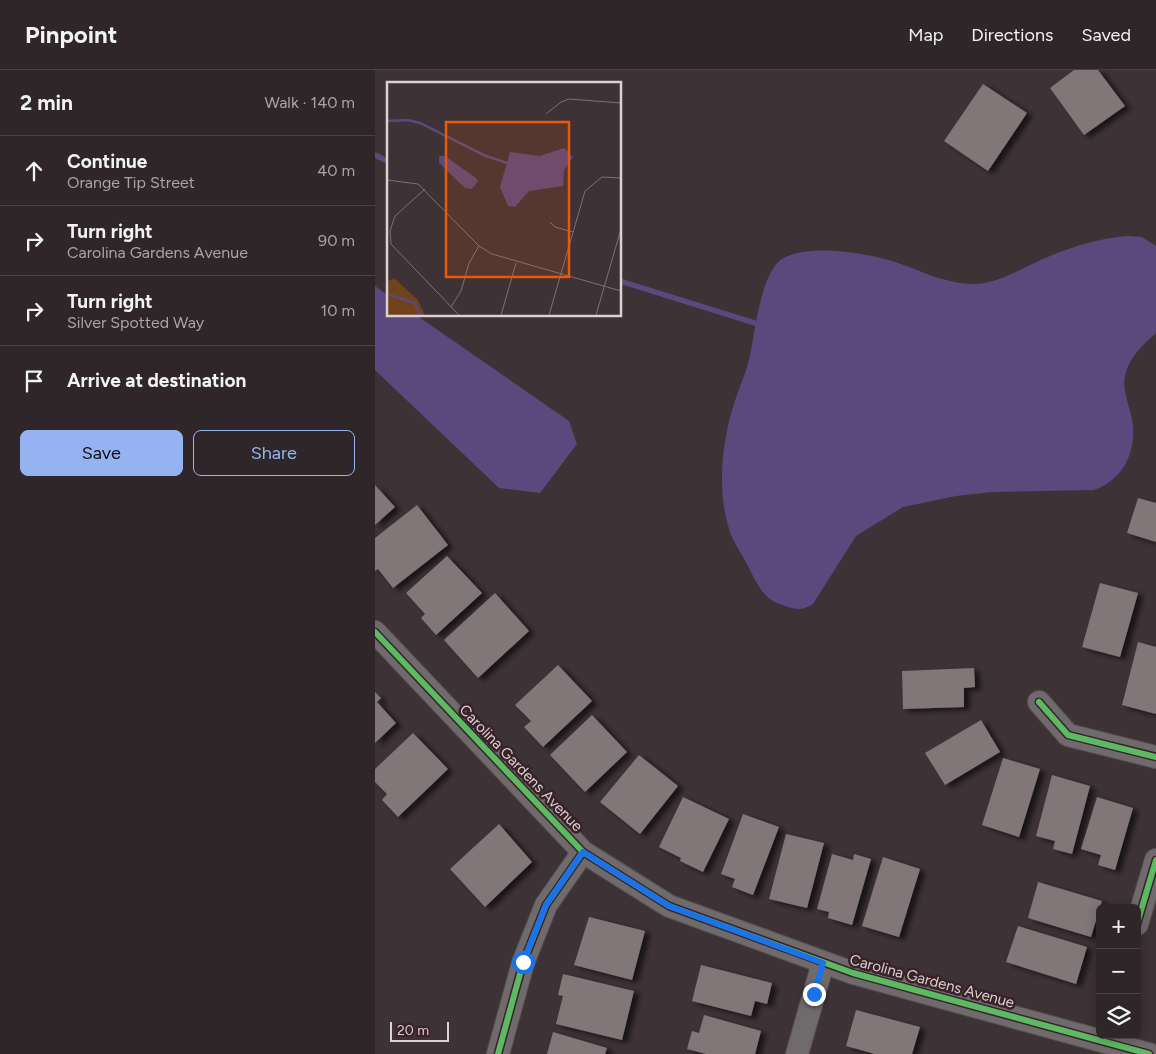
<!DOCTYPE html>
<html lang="en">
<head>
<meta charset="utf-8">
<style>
  body { margin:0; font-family:Figtree,sans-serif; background:#3a3234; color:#f1f3f6 }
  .controls { position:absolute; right:15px; bottom:15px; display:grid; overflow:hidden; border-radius:8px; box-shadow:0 2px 12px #0003 }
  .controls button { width:45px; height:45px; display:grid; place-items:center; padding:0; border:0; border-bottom:1px solid #494345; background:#2e2628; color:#f1f3f6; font:25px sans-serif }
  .scale { position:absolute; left:15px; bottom:12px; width:59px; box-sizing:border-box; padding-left:5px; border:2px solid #decfd3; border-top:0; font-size:14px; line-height:18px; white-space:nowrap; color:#decfd3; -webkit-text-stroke:4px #382329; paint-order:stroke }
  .stop { position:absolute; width:15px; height:15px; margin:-11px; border:4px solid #1a73e8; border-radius:50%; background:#fff }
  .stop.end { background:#1a73e8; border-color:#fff; box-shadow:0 1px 5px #0008 }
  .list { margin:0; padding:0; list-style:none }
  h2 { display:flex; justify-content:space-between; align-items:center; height:65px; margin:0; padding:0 20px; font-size:21px }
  h2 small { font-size:16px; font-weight:400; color:#a7a5a8 }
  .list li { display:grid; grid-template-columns:32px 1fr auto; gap:15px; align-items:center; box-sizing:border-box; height:70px; padding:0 20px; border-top:1px solid #494345 }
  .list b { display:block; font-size:19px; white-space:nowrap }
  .list p { margin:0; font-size:16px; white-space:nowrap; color:#a7a5a8 }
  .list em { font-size:16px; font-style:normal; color:#a7a5a8 }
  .actions { display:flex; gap:10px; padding:15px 20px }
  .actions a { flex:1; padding:11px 0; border:1px solid #95b2f1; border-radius:8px; text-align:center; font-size:18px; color:#95b2f1 }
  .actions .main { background:#95b2f1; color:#111 }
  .icon { flex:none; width:28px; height:28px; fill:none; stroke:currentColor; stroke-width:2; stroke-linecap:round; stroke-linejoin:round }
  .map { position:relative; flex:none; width:781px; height:984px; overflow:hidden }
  header { display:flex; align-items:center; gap:30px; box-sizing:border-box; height:70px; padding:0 25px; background:#2e2628; border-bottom:1px solid #494345 }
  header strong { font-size:24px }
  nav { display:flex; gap:28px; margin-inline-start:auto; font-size:18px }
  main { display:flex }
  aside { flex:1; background:#2e2628 }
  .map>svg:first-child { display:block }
  .water { fill:#5b497d }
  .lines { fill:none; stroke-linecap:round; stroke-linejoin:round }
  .stream { stroke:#5b497d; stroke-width:5.5 }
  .building { fill:#817778; filter:url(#shadow) }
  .minor-casing { stroke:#594f52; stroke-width:24 }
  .minor { stroke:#6f6a6c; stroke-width:22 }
  .cycleway-casing { stroke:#382329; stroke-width:9 }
  .cycleway { stroke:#5cba63; stroke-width:6 }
  .route { stroke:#1a73e8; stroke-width:6 }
  .labels { text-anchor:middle; stroke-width:5; stroke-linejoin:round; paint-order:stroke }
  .street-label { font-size:15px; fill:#decfd3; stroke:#382329 }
  .inset-river { fill:none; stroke:#5b497d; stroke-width:2.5 }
  .inset-road { fill:none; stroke:#7d7174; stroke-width:1 }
  .view { fill:#e8590c; fill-opacity:0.15; stroke:#e8590c; stroke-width:2.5 }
  .inset-edge { fill:none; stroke:#decfd3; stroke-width:2.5 }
</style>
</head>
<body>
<header>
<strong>Pinpoint</strong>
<nav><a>Map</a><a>Directions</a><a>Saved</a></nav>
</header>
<main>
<aside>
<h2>2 min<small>Walk · 140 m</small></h2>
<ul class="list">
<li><svg class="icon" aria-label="ahead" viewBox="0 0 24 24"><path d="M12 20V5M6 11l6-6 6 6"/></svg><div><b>Continue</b><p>Orange Tip Street</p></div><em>40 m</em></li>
<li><svg class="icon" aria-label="right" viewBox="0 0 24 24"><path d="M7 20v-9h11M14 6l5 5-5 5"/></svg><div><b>Turn right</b><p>Carolina Gardens Avenue</p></div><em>90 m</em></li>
<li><svg class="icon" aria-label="right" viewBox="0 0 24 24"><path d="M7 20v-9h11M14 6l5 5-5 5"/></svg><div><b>Turn right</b><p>Silver Spotted Way</p></div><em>10 m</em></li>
<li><svg class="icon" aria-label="arrive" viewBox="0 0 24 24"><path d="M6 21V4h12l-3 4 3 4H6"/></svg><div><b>Arrive at destination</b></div></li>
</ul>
<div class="actions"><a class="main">Save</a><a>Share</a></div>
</aside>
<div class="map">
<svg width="781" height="984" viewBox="0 0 781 984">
  <defs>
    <filter id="shadow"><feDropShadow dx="5.5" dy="3" stdDeviation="2.5" flood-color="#0009"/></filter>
  </defs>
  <rect width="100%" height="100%" fill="#3d3235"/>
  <g class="water">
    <path d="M 753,166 L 767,167 L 781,176 L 781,263 C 769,274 756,285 751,302 C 745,318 756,338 758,355 C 761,384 746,412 718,420 L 617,422 L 581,426 L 528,437 L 481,466 L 438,534 C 424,543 416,538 402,533 C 387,527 379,508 372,494 C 367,485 361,476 357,467 C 341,428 346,373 359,334 C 364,318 371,303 375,286 C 380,262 386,202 407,189 C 433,173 490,183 517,191 C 542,199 568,213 595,214 C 621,216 650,196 675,186 C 699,176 726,168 753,166 Z"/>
    <polygon points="0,216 14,226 14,245 41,245 194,351 202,374 165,423 124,418 0,300"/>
  </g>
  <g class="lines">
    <g class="stream">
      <polyline points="0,85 14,92"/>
      <polyline points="245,211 389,256"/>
    </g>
  </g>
  <g class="building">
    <polygon points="699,0 723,0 750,36 709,65 675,18"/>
    <polygon points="608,14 652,43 613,101 569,71"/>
    <polygon points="0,415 20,437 0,455"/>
    <polygon points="763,428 781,433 781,472 752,463"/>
    <polygon points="42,435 73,475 18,518 3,499 0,501 0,468"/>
    <polygon points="72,486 107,523 61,565 46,548 50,544 31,523"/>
    <polygon points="725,513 763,523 745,587 707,577"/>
    <polygon points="120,523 154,561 103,608 69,570"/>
    <polygon points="763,572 781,577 781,644 747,635"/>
    <polygon points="183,595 217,631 168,677 149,657 156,651 140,635"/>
    <polygon points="599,598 600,617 589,618 589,637 528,639 527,601"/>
    <polygon points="0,622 6,628 2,632 21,653 0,673"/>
    <polygon points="217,645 252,682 210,722 175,685"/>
    <polygon points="606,650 625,682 570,715 550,683"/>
    <polygon points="38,663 73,699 23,747 7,730 12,724 0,712 0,699"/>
    <polygon points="264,685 303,716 265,764 225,732"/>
    <polygon points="628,688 665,699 644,767 607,755"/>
    <polygon points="677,705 715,716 697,784 678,779 680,771 661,766"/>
    <polygon points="308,727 354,749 328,802 305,791 306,788 284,777"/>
    <polygon points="722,727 758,738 740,800 723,795 726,785 706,779"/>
    <polygon points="368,744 404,757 378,825 357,817 360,809 346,804"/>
    <polygon points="124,754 157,792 110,837 75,799"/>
    <polygon points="411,764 449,773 432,838 394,829"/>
    <polygon points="457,784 478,790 479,784 496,789 477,855 453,848 454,842 442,839"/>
    <polygon points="508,787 545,799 524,867 487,856"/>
    <polygon points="663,812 727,831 716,867 653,848"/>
    <polygon points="214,847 270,861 257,910 199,895"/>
    <polygon points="643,856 712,877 701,914 631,892"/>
    <polygon points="326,895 397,913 392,934 380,931 376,946 317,931"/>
    <polygon points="188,904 259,921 247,970 181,954 188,926 183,925"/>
    <polygon points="481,940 545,957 537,984 500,984 471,976"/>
    <polygon points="329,945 386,961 380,984 331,984 312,979 317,961 324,963"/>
    <polygon points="178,962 232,978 230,984 172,984"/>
  </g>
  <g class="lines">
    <defs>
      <g id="minor">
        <polyline points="0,562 208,782 294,836 478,903 774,984"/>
        <polyline points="664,632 693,665 781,687"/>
        <polyline points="762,854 781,790"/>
        <polyline points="123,984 148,893 171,835 208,782"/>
        <polyline points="422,984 448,893"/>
      </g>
    </defs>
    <use href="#minor" class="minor-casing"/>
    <use href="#minor" class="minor"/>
    <defs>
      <g id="cycleway">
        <polyline points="0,562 208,782 294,836 478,903 774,984"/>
        <polyline points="664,632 693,665 781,687"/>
        <polyline points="762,854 781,790"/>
        <polyline points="123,984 148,893 171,835 208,782"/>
      </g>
    </defs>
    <use href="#cycleway" class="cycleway-casing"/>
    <use href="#cycleway" class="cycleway"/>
  </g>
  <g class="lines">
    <polyline class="route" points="148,892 171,835 208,782 294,836 448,893 439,924"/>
  </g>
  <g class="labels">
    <g class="street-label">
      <text transform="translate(146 698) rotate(46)" y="5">Carolina Gardens Avenue</text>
      <text transform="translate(557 911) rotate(15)" y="5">Carolina Gardens Avenue</text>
    </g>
  </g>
  <g transform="translate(12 12)">
    <rect width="234" height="234" fill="#3d3235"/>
    <path d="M 7,196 L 31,218 L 38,233 L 0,233 L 0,200 Z" fill="#70431c"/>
    <path d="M 177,66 L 186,75 L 177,88 L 176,104 L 142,109 L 128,125 L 121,124 L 113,105 L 123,70 L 153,74 ZM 52,74 L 58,74 L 89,96 L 91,99 L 85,107 L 78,106 L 52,81 Z" fill="#5b497d"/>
    <path class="inset-river" d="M 0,39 L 21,38 L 33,41 L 99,74 L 120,81M 0,212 L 28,221 L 33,233"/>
    <path class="inset-road" d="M 159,32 L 174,20 L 182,17 L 234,21M 0,98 L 31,102 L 92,164 L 105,172 L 234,209M 38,107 L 8,134 L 3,149 L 4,162 L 72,233M 163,140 L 168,145 L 186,150M 64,225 L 74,209 L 82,181 L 92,164M 114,233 L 129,181M 162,233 L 198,109 L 215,95 L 234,96M 209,233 L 234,147"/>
    <path class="view" d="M 59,40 L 182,40 L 182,195 L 59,195 Z"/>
    <rect width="234" height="234" class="inset-edge"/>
  </g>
</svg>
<div class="controls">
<button>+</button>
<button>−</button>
<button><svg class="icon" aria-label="layers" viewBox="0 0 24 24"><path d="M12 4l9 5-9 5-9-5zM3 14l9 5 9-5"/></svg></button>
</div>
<div class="scale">20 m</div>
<div class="stop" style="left:148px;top:892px"></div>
<div class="stop end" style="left:439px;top:924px"></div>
</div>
</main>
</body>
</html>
